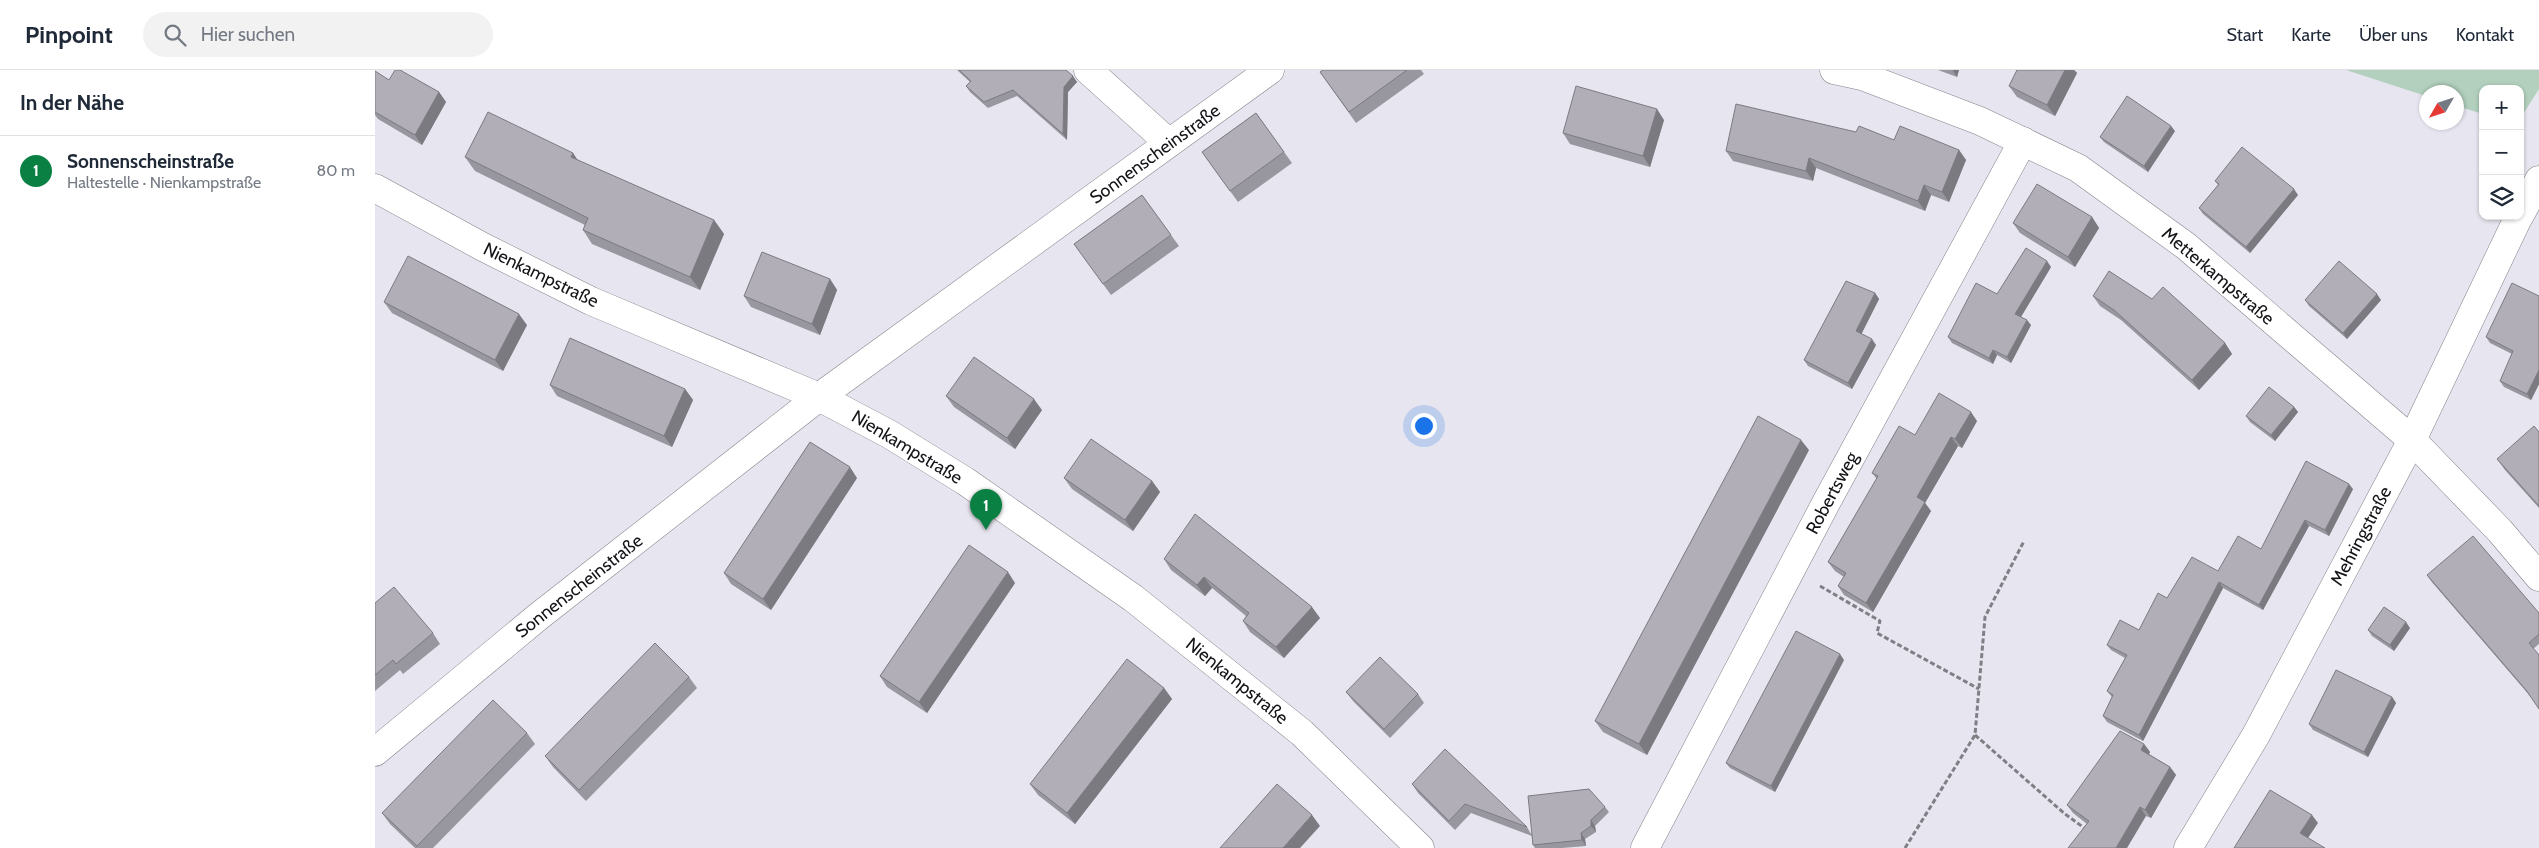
<!DOCTYPE html>
<html lang="de">
<head>
<meta charset="utf-8">
<style>
  body { margin:0; font-family:Cabin,sans-serif; background:#f2f2f3; color:#1f2937 }
  .controls { position:absolute; right:15px; top:15px; display:grid; overflow:hidden; border-radius:10px; box-shadow:0 1px 4px #0004 }
  .controls button { width:45px; height:45px; display:grid; place-items:center; padding:0; border:0; border-bottom:1px solid #e0e1e3; background:#fff; color:#1f2937; font:25px sans-serif }
  .compass { position:absolute; left:2044px; top:15px; width:45px; height:45px; border-radius:50%; background:#fff; box-shadow:0 1px 4px #0004; rotate:231deg }
  .you { position:absolute; left:1048px; top:355px; width:18px; height:18px; margin:-12px; border:4px solid #fff; border-radius:50%; background:#1a73e8; box-shadow:0 0 0 8px #1a73e833 }
  .badge { display:grid; place-items:center; width:32px; height:32px; border-radius:50%; background:#0b8043; color:#fff; font-size:16px; font-weight:700 }
  .pin { position:absolute; translate:-50% -41px; filter:drop-shadow(0 1px 2px #0008) }
  .pin::after { content:''; position:absolute; top:26px; width:18px; height:15px; background:inherit; clip-path:polygon(0 0,100% 0,50% 100%) }
  .list { margin:0; padding:0; list-style:none }
  h2 { display:flex; justify-content:space-between; align-items:center; height:65px; margin:0; padding:0 20px; font-size:21px }
  h2 small { font-size:16px; font-weight:400; color:#747a83 }
  .list li { display:grid; grid-template-columns:32px 1fr auto; gap:15px; align-items:center; box-sizing:border-box; height:70px; padding:0 20px; border-top:1px solid #e0e1e3 }
  .list b { display:block; font-size:19px; white-space:nowrap }
  .list p { margin:0; font-size:16px; white-space:nowrap; color:#747a83 }
  .list em { font-size:16px; font-style:normal; color:#747a83 }
  .icon { flex:none; width:28px; height:28px; fill:none; stroke:currentColor; stroke-width:2; stroke-linecap:round; stroke-linejoin:round }
  .map { position:relative; flex:none; width:2164px; height:778px; overflow:hidden }
  header { display:flex; align-items:center; gap:30px; box-sizing:border-box; height:70px; padding:0 25px; background:#fff; border-bottom:1px solid #e0e1e3 }
  header strong { font-size:24px }
  nav { display:flex; gap:28px; margin-inline-start:auto; font-size:18px }
  .search { width:350px; height:45px; background:#f2f2f3; display:flex; align-items:center; gap:12px; box-sizing:border-box; padding:0 18px; border-radius:28px; color:#747a83; font-size:19px }
  main { display:flex }
  aside { flex:1; background:#fff }
  .map>svg:first-child { display:block }
  .green { fill:#b2d0bd }
  .lines { fill:none; stroke-linecap:round; stroke-linejoin:round }
  .minor-casing { stroke:#85828b; stroke-width:29 }
  .tertiary-casing { stroke:#85828b; stroke-width:29 }
  .path { stroke:#817f86; stroke-width:3; stroke-dasharray:5 2.5; stroke-linecap:butt }
  .minor { stroke:#fff; stroke-width:28 }
  .tertiary { stroke:#fff; stroke-width:28 }
  .wall { fill:#98969e }
  .shaded-wall { fill:#7c7a81 }
  .building { fill:#b1aeb8; stroke:#7c7a81 }
  .labels { text-anchor:middle; stroke-width:4; stroke-linejoin:round; paint-order:stroke }
  .street-label { font-size:18px; fill:#141317; stroke:#fff }
</style>
</head>
<body>
<header>
<strong>Pinpoint</strong>
<div class="search"><svg class="icon" aria-label="search" viewBox="0 0 24 24"><circle cx="10" cy="10" r="6"/><path d="M15 15l6 6"/></svg>Hier suchen</div>
<nav><a>Start</a><a>Karte</a><a>Über uns</a><a>Kontakt</a></nav>
</header>
<main>
<aside>
<h2>In der Nähe<small></small></h2>
<ul class="list">
<li><span class="badge">1</span><div><b>Sonnenscheinstraße</b><p>Haltestelle · Nienkampstraße</p></div><em>80 m</em></li>
</ul>
</aside>
<div class="map">
<svg width="2164" height="778" viewBox="0 0 2164 778">
  <rect width="100%" height="100%" fill="#e7e5ef"/>
  <polygon class="green" points="1971,0 2164,0 2164,19 2145,49 2145,19 2108,19 2108,44 2082,36 2082,22 2052,22 2051,26"/>
  <g class="lines">
    <defs>
      <g id="minor">
        <polyline points="713,0 794,73"/>
        <polyline points="1459,0 1487,6 1605,51 1703,98 1811,176 2037,370 2125,461 2164,507"/>
        <polyline points="2145,145 2164,110"/>
        <polyline points="0,682 164,546 444,327 895,0"/>
        <polyline points="1270,778 1452,431 1648,71"/>
        <polyline points="1813,778 1881,665 2037,370 2144,146"/>
      </g>
      <polyline id="tertiary" points="0,118 108,177 216,231 444,327 514,364 590,411 758,528 927,663 1045,778"/>
    </defs>
    <use href="#minor" class="minor-casing"/>
    <use href="#tertiary" class="tertiary-casing"/>
    <g class="path">
      <polyline points="1445,516 1505,551 1502,563 1604,619"/>
      <polyline points="1600,665 1690,744 1712,760"/>
      <polyline points="1530,778 1600,665 1610,547 1649,471"/>
    </g>
    <use href="#minor" class="minor"/>
    <use href="#tertiary" class="tertiary"/>
  </g>
  <g class="wall">
    <polygon points="582,0 691,0 702,12 693,22 692,70 642,26 613,38 595,22 591,16 595,12"/>
    <polygon points="948,0 1046,0 1049,4 981,53 945,2"/>
    <polygon points="1563,0 1584,0 1582,7"/>
    <polygon points="1642,0 1699,0 1702,3 1680,46 1642,27 1634,16"/>
    <polygon points="0,1 14,10 64,22 71,32 47,75 3,49 0,45"/>
    <polygon points="881,43 917,93 863,132 827,82"/>
    <polygon points="1289,50 1275,97 1195,74 1188,63"/>
    <polygon points="1800,61 1773,102 1729,72 1725,67"/>
    <polygon points="1481,62 1519,70 1584,80 1591,90 1574,132 1556,125 1550,141 1441,98 1438,111 1358,91 1351,81"/>
    <polygon points="198,83 203,91 339,150 349,164 325,220 217,174 208,160 210,155 100,101 90,87"/>
    <polygon points="1840,111 1923,125 1875,183 1828,144 1824,138 1843,115"/>
    <polygon points="767,125 804,176 736,225 699,174"/>
    <polygon points="1717,147 1724,158 1700,197 1645,163 1638,153"/>
    <polygon points="1676,197 1646,247 1656,255 1636,293 1622,285 1618,294 1577,273 1573,267 1622,224"/>
    <polygon points="455,209 462,220 445,265 376,237 369,226"/>
    <polygon points="1500,223 1504,229 1486,264 1501,275 1477,319 1433,296 1429,290"/>
    <polygon points="1718,226 1777,229 1850,273 1857,284 1824,320 1746,250 1725,236"/>
    <polygon points="2164,226 2164,314 2156,330 2129,317 2125,311 2137,284 2115,273 2111,267"/>
    <polygon points="1930,230 2006,230 1972,269 1934,236"/>
    <polygon points="9,232 152,255 128,301 17,243"/>
    <polygon points="175,315 310,319 318,330 297,377 182,326"/>
    <polygon points="571,326 667,340 640,379 579,337"/>
    <polygon points="1919,337 1923,342 1900,371 1875,352 1871,346"/>
    <polygon points="1602,351 1587,378 1583,376 1550,433 1556,441 1498,542 1469,525 1463,516 1469,507 1460,501 1453,492 1502,409 1497,403 1540,365"/>
    <polygon points="2164,362 2164,438 2130,400 2122,389"/>
    <polygon points="1434,380 1272,685 1228,662 1220,651"/>
    <polygon points="482,408 396,540 356,514 349,503"/>
    <polygon points="689,408 777,411 785,422 758,461 697,419"/>
    <polygon points="1978,419 1954,466 1934,456 1888,540 1848,518 1768,671 1732,652 1728,646 1737,627 1732,621 1750,588 1736,580 1732,575 1764,560 1792,528 1886,479"/>
    <polygon points="789,489 945,548 909,588 875,562 868,551 871,546 837,518 830,526 796,500"/>
    <polygon points="2052,505 2164,543 2164,574 2158,579 2155,626 2056,511"/>
    <polygon points="640,513 552,643 512,617 505,606"/>
    <polygon points="0,533 58,563 65,574 28,604 25,600 0,621"/>
    <polygon points="2035,558 2019,581 1997,566 1993,560"/>
    <polygon points="1469,590 1400,722 1355,698 1351,693"/>
    <polygon points="314,607 322,618 211,731 178,697 170,686"/>
    <polygon points="789,618 797,629 700,754 663,725 655,714"/>
    <polygon points="971,622 1043,624 1049,633 1015,668 978,631"/>
    <polygon points="2017,627 2021,633 1993,687 1938,660 1934,654"/>
    <polygon points="152,663 160,674 58,778 40,778 15,754 7,743"/>
    <polygon points="1769,674 1775,682 1774,684 1795,697 1801,705 1776,748 1771,746 1712,754 1698,743 1692,735"/>
    <polygon points="1037,714 1152,757 1156,764 1230,737 1234,742 1220,756 1221,762 1210,769 1211,776 1187,778 1160,778 1158,775 1157,766 1096,743 1080,760 1043,723"/>
  </g>
  <g class="shaded-wall">
    <polygon points="1578,0 1584,0 1582,7 1578,1"/>
    <polygon points="1690,0 1699,0 1702,3 1680,46 1672,35"/>
    <polygon points="698,6 702,12 693,22 692,70 688,64 689,17"/>
    <polygon points="64,22 71,32 47,75 40,65"/>
    <polygon points="1282,39 1289,50 1275,97 1268,86"/>
    <polygon points="1796,56 1800,61 1773,102 1769,96"/>
    <polygon points="1584,80 1591,90 1574,132 1567,122"/>
    <polygon points="198,83 207,97 196,87"/>
    <polygon points="1434,88 1441,98 1438,111 1431,101"/>
    <polygon points="1549,115 1556,125 1550,141 1543,131"/>
    <polygon points="1919,119 1923,125 1875,183 1871,177"/>
    <polygon points="1717,147 1724,158 1700,197 1693,187"/>
    <polygon points="339,150 349,164 325,220 315,207"/>
    <polygon points="1672,191 1676,197 1644,250 1640,244"/>
    <polygon points="455,209 462,220 445,265 437,254"/>
    <polygon points="1500,223 1504,229 1485,267 1481,261"/>
    <polygon points="2002,224 2006,230 1972,269 1968,263"/>
    <polygon points="144,244 152,255 128,301 120,290"/>
    <polygon points="1652,250 1656,255 1636,293 1632,287"/>
    <polygon points="1497,269 1501,275 1477,319 1473,313"/>
    <polygon points="1850,273 1857,284 1824,320 1817,310"/>
    <polygon points="1618,280 1622,285 1618,294 1614,288"/>
    <polygon points="2164,300 2164,314 2156,330 2152,324"/>
    <polygon points="310,319 318,330 297,377 289,366"/>
    <polygon points="659,329 667,340 640,379 632,368"/>
    <polygon points="1919,337 1923,342 1900,371 1896,365"/>
    <polygon points="1596,342 1602,351 1587,378 1580,369"/>
    <polygon points="1576,367 1583,376 1550,433 1556,441 1498,542 1491,533 1542,427"/>
    <polygon points="1426,370 1434,380 1272,685 1264,674"/>
    <polygon points="475,397 482,408 396,540 388,529"/>
    <polygon points="777,411 785,422 758,461 750,450"/>
    <polygon points="1974,414 1978,419 1954,466 1950,460"/>
    <polygon points="1930,450 1934,456 1888,540 1884,535"/>
    <polygon points="633,502 640,513 552,643 544,632"/>
    <polygon points="829,507 837,518 830,526 822,515"/>
    <polygon points="1844,512 1848,518 1768,671 1764,665"/>
    <polygon points="937,537 945,548 909,588 901,577"/>
    <polygon points="2031,552 2035,558 2019,581 2015,575"/>
    <polygon points="1465,584 1469,590 1400,722 1396,716"/>
    <polygon points="789,618 797,629 700,754 692,743"/>
    <polygon points="2017,627 2021,633 1993,687 1989,682"/>
    <polygon points="1769,674 1775,682 1772,688 1766,680"/>
    <polygon points="1795,697 1801,705 1776,748 1770,740"/>
    <polygon points="1765,737 1771,746 1752,778 1741,778"/>
    <polygon points="937,745 945,756 925,778 908,778"/>
    <polygon points="1937,745 1943,753 1931,771 1925,763"/>
    <polygon points="1216,750 1220,756 1221,762 1216,756"/>
    <polygon points="1206,763 1210,769 1211,776 1207,770"/>
  </g>
  <g class="building">
    <polygon points="20,0 25,0 64,22 40,65 0,42 0,1 14,10"/>
    <polygon points="584,0 691,0 698,6 689,17 688,64 638,20 609,32 591,16 596,11"/>
    <polygon points="948,0 1032,0 974,42 945,2"/>
    <polygon points="1642,0 1690,0 1672,35 1634,16"/>
    <polygon points="1201,16 1282,39 1268,86 1188,63"/>
    <polygon points="1752,26 1796,56 1769,96 1725,67"/>
    <polygon points="1361,34 1481,62 1484,56 1519,70 1525,56 1584,80 1567,122 1549,115 1543,131 1434,88 1431,101 1351,81"/>
    <polygon points="113,42 198,83 196,87 339,150 315,207 208,160 213,148 90,87"/>
    <polygon points="881,43 909,82 855,121 827,82"/>
    <polygon points="1867,77 1919,119 1871,177 1824,138 1844,114 1840,111"/>
    <polygon points="1662,114 1717,147 1693,187 1638,153"/>
    <polygon points="767,125 796,165 728,214 699,174"/>
    <polygon points="1651,178 1672,191 1640,244 1652,250 1632,287 1618,280 1614,288 1573,267 1601,213 1622,224"/>
    <polygon points="387,182 455,209 437,254 369,226"/>
    <polygon points="33,186 144,244 120,290 9,232"/>
    <polygon points="1964,191 2002,224 1968,263 1930,230"/>
    <polygon points="1734,201 1777,229 1788,217 1850,273 1817,310 1739,240 1718,226"/>
    <polygon points="1471,211 1500,223 1481,261 1497,269 1473,313 1429,290"/>
    <polygon points="2137,213 2164,226 2164,300 2152,324 2125,311 2138,281 2111,267"/>
    <polygon points="195,268 310,319 289,366 175,315"/>
    <polygon points="599,287 659,329 632,368 571,326"/>
    <polygon points="1894,317 1919,337 1896,365 1871,346"/>
    <polygon points="1564,323 1596,342 1580,369 1576,367 1542,427 1550,432 1491,533 1463,516 1471,503 1453,492 1503,406 1497,403 1524,356 1540,365"/>
    <polygon points="1383,346 1426,370 1264,674 1220,651"/>
    <polygon points="2159,356 2164,362 2164,436 2122,389"/>
    <polygon points="716,369 777,411 750,450 689,408"/>
    <polygon points="435,372 475,397 388,529 349,503"/>
    <polygon points="1931,391 1974,414 1950,460 1930,450 1884,535 1844,512 1764,665 1728,646 1738,625 1732,621 1752,585 1732,575 1745,550 1764,560 1783,523 1792,528 1817,487 1843,501 1863,466 1886,479"/>
    <polygon points="820,444 937,537 901,577 868,551 874,543 829,507 822,515 789,489"/>
    <polygon points="2098,466 2164,543 2164,564 2154,573 2164,585 2164,639 2151,620 2052,505"/>
    <polygon points="594,475 633,502 544,632 505,606"/>
    <polygon points="19,517 58,563 21,594 18,590 0,605 0,533"/>
    <polygon points="2009,537 2031,552 2015,575 1993,560"/>
    <polygon points="1421,561 1465,584 1396,716 1351,693"/>
    <polygon points="280,573 314,607 204,720 170,686"/>
    <polygon points="1005,587 1043,624 1009,659 971,622"/>
    <polygon points="752,589 789,618 692,743 655,714"/>
    <polygon points="1961,600 2017,627 1989,682 1934,654"/>
    <polygon points="118,630 152,663 42,776 7,743"/>
    <polygon points="1745,661 1769,674 1766,680 1795,697 1770,740 1765,737 1741,778 1693,778 1714,751 1692,735"/>
    <polygon points="1070,679 1152,757 1090,734 1074,751 1037,714"/>
    <polygon points="902,714 937,745 908,778 845,778"/>
    <polygon points="1214,719 1230,737 1216,750 1216,756 1206,763 1207,770 1158,775 1153,726"/>
    <polygon points="1895,720 1937,745 1925,763 1950,778 1859,778"/>
  </g>
  <g class="labels">
    <g class="street-label">
      <text transform="translate(780 84) rotate(-36)" y="6">Sonnenscheinstraße</text>
      <text transform="translate(166 205) rotate(26)" y="6">Nienkampstraße</text>
      <text transform="translate(1843 206) rotate(40)" y="6">Metterkampstraße</text>
      <text transform="translate(532 377) rotate(31)" y="6">Nienkampstraße</text>
      <text transform="translate(1457 423) rotate(-62)" y="6">Robertsweg</text>
      <text transform="translate(1986 466) rotate(-62)" y="6">Mehringstraße</text>
      <text transform="translate(204 516) rotate(-38)" y="6">Sonnenscheinstraße</text>
      <text transform="translate(862 611) rotate(39)" y="6">Nienkampstraße</text>
    </g>
  </g>
</svg>
<div class="controls">
<button>+</button>
<button>−</button>
<button><svg class="icon" aria-label="layers" viewBox="0 0 24 24"><path d="M12 4l9 5-9 5-9-5zM3 14l9 5 9-5"/></svg></button>
</div>
<svg class="compass" viewBox="-18 -18 36 36"><path d="M0-13l5 13h-10z" fill="#e53935"/><path d="M0 13l5-13h-10z" fill="#747a83"/></svg>
<div class="you"></div>
<div class="pin badge" style="left:611px;top:460px">1</div>
</div>
</main>
</body>
</html>
